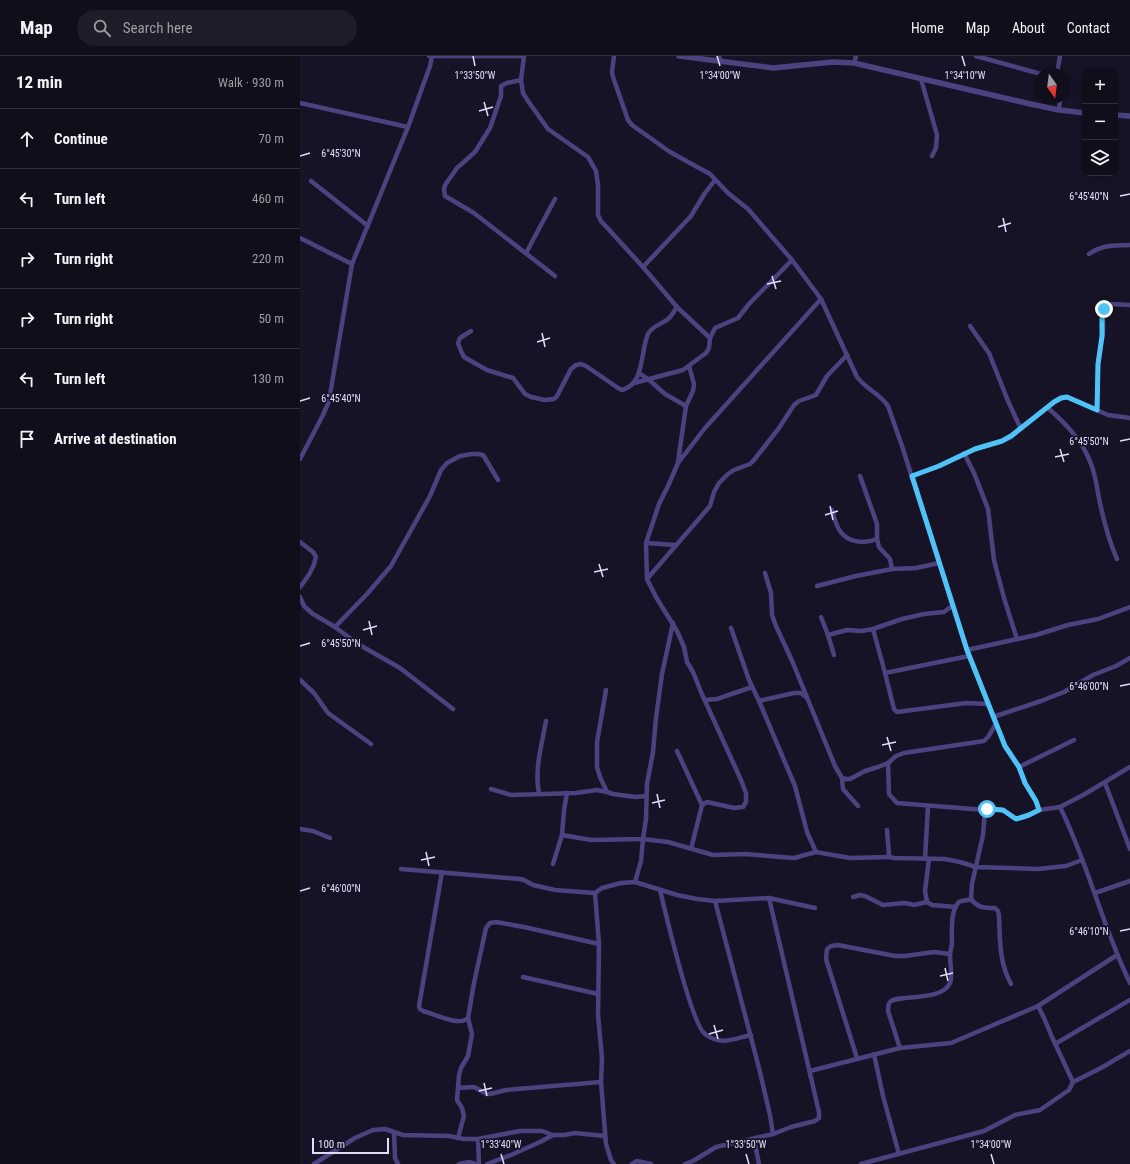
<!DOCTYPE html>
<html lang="en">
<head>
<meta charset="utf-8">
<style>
  body { margin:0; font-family:"Roboto Condensed",sans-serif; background:#1e1c29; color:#f1f3f6 }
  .controls { position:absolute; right:12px; top:12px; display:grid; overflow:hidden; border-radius:8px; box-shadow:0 2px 6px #0003 }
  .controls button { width:36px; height:36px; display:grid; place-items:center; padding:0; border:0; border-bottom:1px solid #302e3b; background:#110e1c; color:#f1f3f6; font:20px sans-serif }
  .compass { position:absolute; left:734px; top:12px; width:36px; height:36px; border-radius:50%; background:#110e1c; box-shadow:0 2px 6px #0003; rotate:166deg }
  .scale { position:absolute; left:12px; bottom:10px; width:77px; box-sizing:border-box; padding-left:4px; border:2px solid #e2dcfb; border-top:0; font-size:11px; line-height:14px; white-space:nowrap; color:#e2dcfb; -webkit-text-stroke:3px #171326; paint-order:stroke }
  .stop { position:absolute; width:12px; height:12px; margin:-9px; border:3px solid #4fc3f7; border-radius:50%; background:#fff }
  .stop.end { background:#4fc3f7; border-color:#fff; box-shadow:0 1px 4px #0008 }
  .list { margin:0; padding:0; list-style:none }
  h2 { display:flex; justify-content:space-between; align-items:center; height:52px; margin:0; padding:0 16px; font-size:17px }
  h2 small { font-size:13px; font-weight:400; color:#9c9ca3 }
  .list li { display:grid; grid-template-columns:26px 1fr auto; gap:12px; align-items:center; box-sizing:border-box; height:60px; padding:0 16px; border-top:1px solid #302e3b }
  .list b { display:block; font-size:15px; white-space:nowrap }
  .list em { font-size:13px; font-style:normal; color:#9c9ca3 }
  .icon { flex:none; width:22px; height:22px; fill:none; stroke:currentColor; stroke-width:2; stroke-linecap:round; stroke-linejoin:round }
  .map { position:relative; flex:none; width:830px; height:1108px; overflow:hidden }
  header { display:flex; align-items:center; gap:24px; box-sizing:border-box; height:56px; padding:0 20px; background:#110e1c; border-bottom:1px solid #302e3b }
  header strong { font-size:19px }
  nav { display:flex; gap:22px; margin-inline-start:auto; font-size:14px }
  .search { width:280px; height:36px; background:#1e1c29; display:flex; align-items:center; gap:10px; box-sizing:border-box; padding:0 14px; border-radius:22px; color:#9c9ca3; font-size:15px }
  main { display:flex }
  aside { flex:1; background:#110e1c }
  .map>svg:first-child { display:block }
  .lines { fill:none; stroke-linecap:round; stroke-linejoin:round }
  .minor { stroke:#4a437f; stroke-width:4.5 }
  .tertiary { stroke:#4a437f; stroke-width:5.5 }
  .route { stroke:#4fc3f7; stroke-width:5 }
  .ticks { fill:none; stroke:#e2dcfb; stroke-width:1.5 }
  .ticks-label { font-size:10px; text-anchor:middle; fill:#e2dcfb; stroke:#171326; stroke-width:3.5; stroke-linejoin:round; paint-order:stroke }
</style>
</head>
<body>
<header>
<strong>Map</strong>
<div class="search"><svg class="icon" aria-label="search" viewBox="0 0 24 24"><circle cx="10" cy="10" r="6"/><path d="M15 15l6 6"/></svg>Search here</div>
<nav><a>Home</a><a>Map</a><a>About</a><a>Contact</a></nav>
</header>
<main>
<aside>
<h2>12 min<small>Walk · 930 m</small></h2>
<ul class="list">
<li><svg class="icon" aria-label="ahead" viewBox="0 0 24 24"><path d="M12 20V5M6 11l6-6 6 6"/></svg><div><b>Continue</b></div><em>70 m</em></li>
<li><svg class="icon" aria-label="left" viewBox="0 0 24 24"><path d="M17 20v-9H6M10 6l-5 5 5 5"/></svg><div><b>Turn left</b></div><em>460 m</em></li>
<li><svg class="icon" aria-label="right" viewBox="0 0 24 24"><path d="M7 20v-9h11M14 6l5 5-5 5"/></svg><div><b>Turn right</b></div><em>220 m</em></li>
<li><svg class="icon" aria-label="right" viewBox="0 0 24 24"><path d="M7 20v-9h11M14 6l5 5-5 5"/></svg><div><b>Turn right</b></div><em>50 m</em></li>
<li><svg class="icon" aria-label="left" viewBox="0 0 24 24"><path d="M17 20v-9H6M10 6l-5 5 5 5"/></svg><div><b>Turn left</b></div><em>130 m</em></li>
<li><svg class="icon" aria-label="arrive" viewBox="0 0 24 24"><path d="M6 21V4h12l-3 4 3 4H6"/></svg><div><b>Arrive at destination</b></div></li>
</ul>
</aside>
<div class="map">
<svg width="830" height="1108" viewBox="0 0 830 1108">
  <rect width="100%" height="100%" fill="#171326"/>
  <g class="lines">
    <g class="minor">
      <polyline points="129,0 224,0"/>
      <polyline points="224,0 221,24 223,37 228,45 248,73 288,101 296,115 298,129 298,159 301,165 343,211"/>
      <path d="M 314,0 L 312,16 L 313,21 L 328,64 L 332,69 L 370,96 L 410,118 L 428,137 L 448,153 L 492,204 L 521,243 L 557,321 C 566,333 580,338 588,350 L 602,390 L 667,594 L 705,690 L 719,711 L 725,727 L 736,745 L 739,754 C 732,757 723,764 715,762 C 712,762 710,758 707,757 C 702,753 692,752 685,754 L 597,747 L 589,738 L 588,707"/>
      <polyline points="418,0 422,6"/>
      <polyline points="676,0 741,18"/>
      <polyline points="554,7 556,0"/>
      <polyline points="757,18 760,0"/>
      <polyline points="621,23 637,79 636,92 632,100"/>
      <polyline points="221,24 207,27 201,30 201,40 190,72 175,96 157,112 145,129 144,134 145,140 174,157 255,220"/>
      <polyline points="764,27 766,31 764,36"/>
      <polyline points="0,47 108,71"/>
      <polyline points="759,54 760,42"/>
      <polyline points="11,125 68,170"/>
      <polyline points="0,182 52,208"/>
      <polyline points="226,197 255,143"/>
      <path d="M 789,198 C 804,188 813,190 830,189"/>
      <polyline points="670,270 689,297 708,345 721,373"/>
      <path d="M 171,275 L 160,282 L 158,287 L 161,295 L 164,301 L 187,314 L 213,322 L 225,338 L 231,341 L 245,344 L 254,343 L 257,340 L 271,313 L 276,309 L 281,308 L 286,310 L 318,332 L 322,334 C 345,328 340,296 348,278 C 352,270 362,268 368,263 C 372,260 374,255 377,251"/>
      <polyline points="410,282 377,251 343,211 391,160 405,137 415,124"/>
      <polyline points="339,317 348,323 365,338 386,350"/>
      <polyline points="334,327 383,314 406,297 409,292 410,282 415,272 438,262 449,248 492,204"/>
      <path d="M 748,352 C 765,367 783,385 791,408 C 796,420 797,434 800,447 C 804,466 809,485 817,503"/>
      <polyline points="797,354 798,309 803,277 803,256 808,250 812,248 830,249"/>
      <polyline points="664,397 674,417 688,453 694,504 704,542 717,583"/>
      <polyline points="0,403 23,359 29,345 52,208 108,71 130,10 132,0"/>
      <polyline points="378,406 386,350 393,335 394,328 389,310"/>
      <polyline points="560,420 577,468 577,483 579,491 590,503 592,513"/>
      <polyline points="612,420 639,410 675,393 702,385 711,381 754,346 761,342 767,341 808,359 830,362"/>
      <path d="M 532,454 C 534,461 536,470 540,475 C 548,487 565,488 577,483"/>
      <path d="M 0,486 L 13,496 L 16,501 C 14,513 7,522 0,531"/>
      <polyline points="346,487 375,489"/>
      <polyline points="465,517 471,537 472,559 476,570 493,607 535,710 542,722 546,723 550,723 565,715 578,711 588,707 596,700 604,697 684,685 688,681 696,668"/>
      <polyline points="347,523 410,450 414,436 419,427 428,418 434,414 450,408 454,404 479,372 494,349 499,345 516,339 527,320 547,299"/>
      <polyline points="517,530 556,520 592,513 616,512 639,507"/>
      <polyline points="0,541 4,550 13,558 35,571 58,588 100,612 153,653"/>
      <polyline points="521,561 528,579 534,599"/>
      <polyline points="35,571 67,538 91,510 130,440 141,414 147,407 160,400 172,398 178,398 183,399 185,402 198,424"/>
      <polyline points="431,572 449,624 459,645 494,637 501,637 506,641"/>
      <polyline points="573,573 585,617 594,653 597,656 666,647 688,648"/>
      <polyline points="528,579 547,574 562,575 573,573 602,563 624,558 644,556 652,550"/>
      <polyline points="667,594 736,579 768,569 798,563 830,551"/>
      <polyline points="585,617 669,600"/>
      <polyline points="0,624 14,637 28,657 71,688"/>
      <polyline points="306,634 297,686 297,711 300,721 307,736 313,738 336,741 346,740"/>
      <polyline points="405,644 417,643 452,631"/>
      <polyline points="459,645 495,730 507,776 516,796"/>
      <polyline points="693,661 741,645 764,636 793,619 816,610 830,602"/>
      <polyline points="377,695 402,749"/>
      <polyline points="719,711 774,684"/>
      <polyline points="542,722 543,733 558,750"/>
      <polyline points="805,727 830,793"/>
      <polyline points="191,733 211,739 276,737 297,734 307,736"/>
      <path d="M 239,737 C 234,714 242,688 246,665"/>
      <path d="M 760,751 C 788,807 802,870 830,927"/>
      <polyline points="739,754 760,751 785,738 830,711"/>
      <polyline points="0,773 13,775 30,782"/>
      <polyline points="587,774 589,799 590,801 594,802 645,803 660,806 676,811 738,813 766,810 782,804"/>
      <polyline points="262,779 291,784 343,783 346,763 347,728 353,696 356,662 362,618 373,567"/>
      <polyline points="391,793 402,749 407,746 434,752 443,751 446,746 446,737 441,724 401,636 393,616 387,606 384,591 377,575 356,541 347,523 346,487 359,448 368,430 378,407 405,372 521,243"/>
      <polyline points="625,803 628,750"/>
      <polyline points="629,803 625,835 627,846 632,849 656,851"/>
      <polyline points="253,808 262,779 264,754 267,737"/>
      <polyline points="101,813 220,823 224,824 233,829 255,834 295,837 302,832 321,827 335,826 377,839 397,843 415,845 469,842 515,852"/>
      <path d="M 142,816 L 119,950 L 120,953 L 123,955 C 134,958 160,971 168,962 L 174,927 L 186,872 L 190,867 L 196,866 L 224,871 L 299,888"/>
      <polyline points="335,826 341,805 343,783 368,786 413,799 445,798 494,802 516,796 550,802 590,801"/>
      <path d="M 360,834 C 365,855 392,969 405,978 C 421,990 433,983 451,979"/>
      <polyline points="295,837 299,888 298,959 302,1002 301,1026 306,1088 311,1104 314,1108"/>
      <polyline points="795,837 830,825"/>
      <polyline points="553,841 560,839 565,840 583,849 605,847 614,849 627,846"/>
      <path d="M 671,843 C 678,852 684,852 695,852 L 698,855 L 699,860 C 700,884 699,906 711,928"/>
      <polyline points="415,845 459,1012 470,1059 473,1078"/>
      <polyline points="223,921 298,938"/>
      <polyline points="738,950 817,899"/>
      <polyline points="755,988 830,944"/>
      <path d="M 600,992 L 588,955 C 588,951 588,948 590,946 C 597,938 642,946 650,927 C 653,920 650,908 650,900 C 650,896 651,892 652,888 C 652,877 650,854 659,846 C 662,844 667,845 671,843 L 672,828 L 683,779 L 685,754"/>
      <polyline points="574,998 583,1040 599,1098"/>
      <polyline points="557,1002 526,903 527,893 531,890 538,889 595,900 605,900 634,896 650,898"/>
      <polyline points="510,1015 600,992 651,987 738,950 744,962 752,981 773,1026"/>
      <polyline points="158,1032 174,1031 187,1038 190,1038 206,1034 301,1026"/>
      <polyline points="94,1076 95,1102 98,1108"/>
      <polyline points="158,1082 164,1060 162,1052 157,1044 159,1019 161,1012 168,1000 172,978 168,962"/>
      <polyline points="178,1083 179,1108"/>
      <polyline points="454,1083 459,1108"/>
      <polyline points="14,1108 55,1082 73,1074 85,1073 103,1079 149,1080 164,1083 178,1083 220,1075 242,1075 253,1079 264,1079 275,1077 305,1080"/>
      <polyline points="159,1108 169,1106 176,1108"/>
      <polyline points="187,1108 211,1099 240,1086 253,1079"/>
      <polyline points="332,1108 337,1105 351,1108"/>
      <polyline points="385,1108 393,1105 416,1091 473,1078 491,1071 515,1065 519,1062 519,1056 469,842"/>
      <polyline points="561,1108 684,1075 715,1059 740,1054 769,1034 773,1026 801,1012 830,995"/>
    </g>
    <g class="tertiary">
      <polyline points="379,0 473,12 533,6 554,7 726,47 759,54 785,57"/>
      <polyline points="815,59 830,60"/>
    </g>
  </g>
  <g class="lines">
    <polyline class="route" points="687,753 703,754 716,763 729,759 739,754 736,745 725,727 719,711 705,690 667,594 612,420 639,410 675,393 702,385 711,380 754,346 761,342 767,341 797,354 798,308 802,280 802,262 804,253"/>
  </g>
  <path class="ticks" d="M 173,0 L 175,10M 417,0 L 420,10M 662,0 L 665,10M 184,46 L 188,60M 179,55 L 193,51M 0,100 L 10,97M 820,140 L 830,138M 703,162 L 706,176M 698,171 L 711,167M 472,220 L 476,233M 467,228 L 481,225M 242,277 L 245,291M 237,286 L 250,282M 0,345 L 10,342M 820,385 L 830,383M 760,393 L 764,406M 755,401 L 769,398M 530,450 L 533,464M 525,459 L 538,455M 299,508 L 303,521M 294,516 L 308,513M 69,565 L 72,579M 63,574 L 77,570M 0,590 L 10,587M 820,630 L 830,628M 587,681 L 591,695M 582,689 L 596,686M 357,738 L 360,752M 352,747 L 365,744M 126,796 L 129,810M 121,804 L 135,801M 0,835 L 10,832M 820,875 L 830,873M 645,912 L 648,925M 640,920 L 653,917M 414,969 L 418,983M 409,978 L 423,974M 184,1027 L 187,1040M 179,1035 L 192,1032M 201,1098 L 204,1108M 446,1098 L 449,1108M 691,1098 L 694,1108"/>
  <g class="ticks-label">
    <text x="665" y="23">1°34'10"W</text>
    <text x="175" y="23">1°33'50"W</text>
    <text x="420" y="23">1°34'00"W</text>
    <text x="41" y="101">6°45'30"N</text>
    <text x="789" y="144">6°45'40"N</text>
    <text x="41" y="346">6°45'40"N</text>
    <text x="789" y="389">6°45'50"N</text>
    <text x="41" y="591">6°45'50"N</text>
    <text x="789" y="634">6°46'00"N</text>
    <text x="41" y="836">6°46'00"N</text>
    <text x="789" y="879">6°46'10"N</text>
    <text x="201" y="1092">1°33'40"W</text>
    <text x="446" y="1092">1°33'50"W</text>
    <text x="691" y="1092">1°34'00"W</text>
  </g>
</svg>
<div class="controls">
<button>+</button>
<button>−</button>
<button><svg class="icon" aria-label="layers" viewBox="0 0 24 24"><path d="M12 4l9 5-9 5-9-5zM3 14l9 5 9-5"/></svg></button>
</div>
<svg class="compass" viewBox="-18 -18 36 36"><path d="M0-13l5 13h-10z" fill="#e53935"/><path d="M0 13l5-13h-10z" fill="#9c9ca3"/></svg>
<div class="scale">100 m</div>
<div class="stop" style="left:687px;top:753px"></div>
<div class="stop end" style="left:804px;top:253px"></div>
</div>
</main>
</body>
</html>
